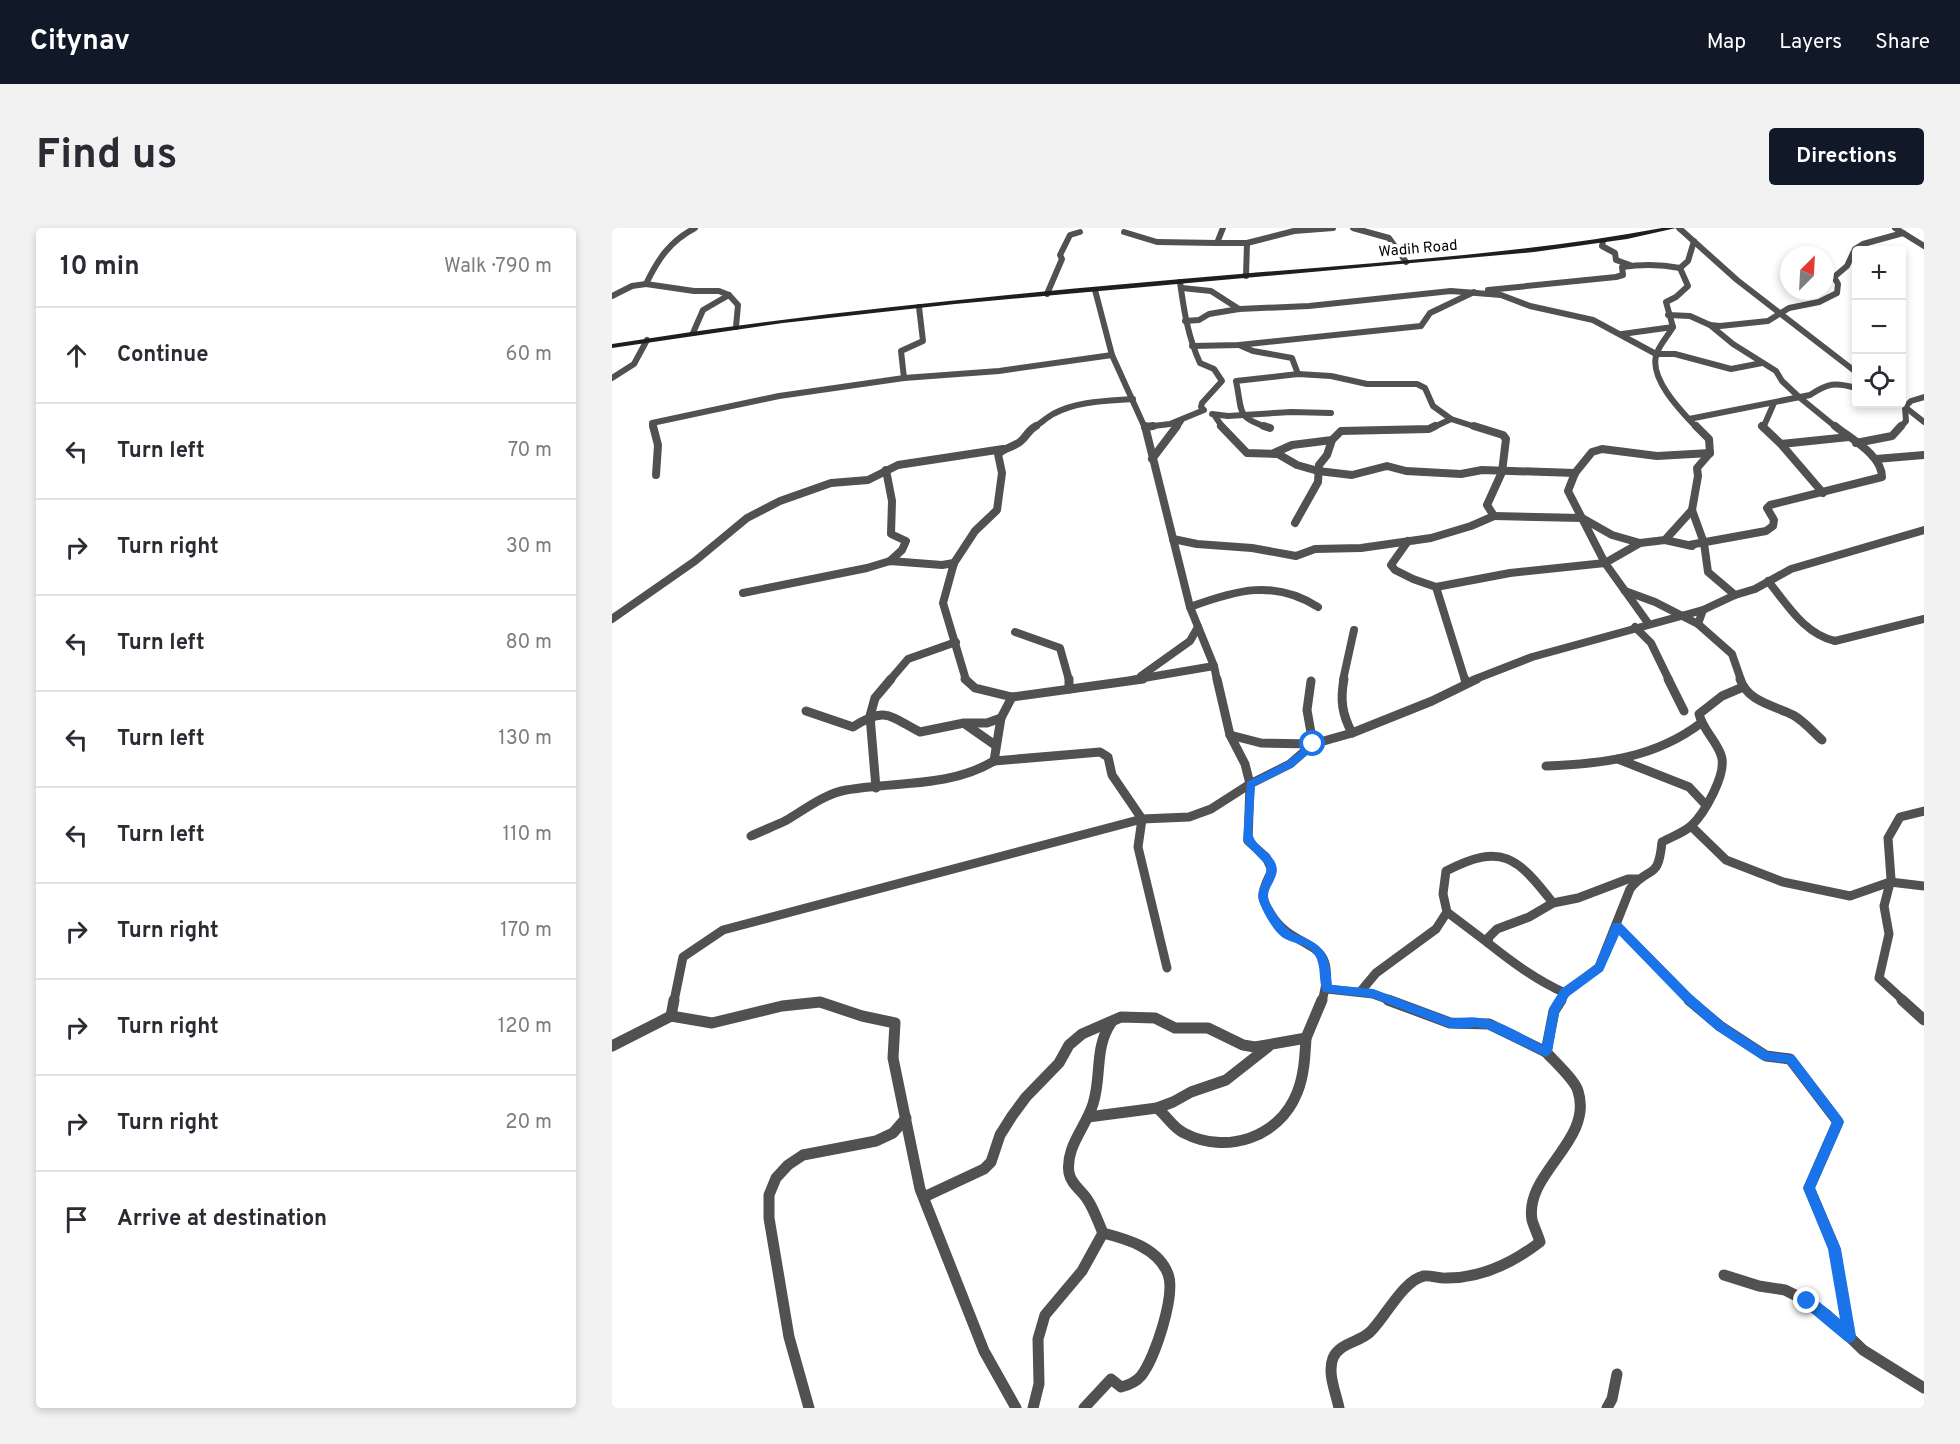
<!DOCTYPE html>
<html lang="en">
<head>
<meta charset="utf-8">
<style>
  body { margin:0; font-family:Overpass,sans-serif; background:#f2f2f3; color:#2b2b33 }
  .controls { position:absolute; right:18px; top:18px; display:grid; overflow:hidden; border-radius:6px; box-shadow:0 3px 9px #0003 }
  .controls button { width:54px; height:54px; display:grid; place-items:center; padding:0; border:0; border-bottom:2px solid #e1e1e2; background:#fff; color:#2b2b33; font:30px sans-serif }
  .compass { position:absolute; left:1168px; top:18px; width:54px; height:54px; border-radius:50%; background:#fff; box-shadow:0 3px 9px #0003; rotate:24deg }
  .stop { position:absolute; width:18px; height:18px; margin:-14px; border:4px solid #1a73e8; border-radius:50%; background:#fff }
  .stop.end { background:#1a73e8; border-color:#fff; box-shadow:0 2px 6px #0008 }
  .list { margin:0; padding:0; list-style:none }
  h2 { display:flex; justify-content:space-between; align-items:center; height:78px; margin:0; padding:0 24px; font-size:26px }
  h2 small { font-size:20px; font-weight:400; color:#7c7c81 }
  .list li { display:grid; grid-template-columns:39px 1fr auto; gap:18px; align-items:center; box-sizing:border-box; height:96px; padding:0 24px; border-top:2px solid #e1e1e2 }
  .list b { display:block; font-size:22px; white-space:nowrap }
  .list em { font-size:20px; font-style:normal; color:#7c7c81 }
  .icon { flex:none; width:33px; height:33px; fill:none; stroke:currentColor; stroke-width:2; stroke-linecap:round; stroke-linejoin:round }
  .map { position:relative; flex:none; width:1312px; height:1180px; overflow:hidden; border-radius:6px }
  header { display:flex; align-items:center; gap:36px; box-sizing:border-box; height:84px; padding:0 30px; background:#111827; color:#fff }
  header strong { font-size:28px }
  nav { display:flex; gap:33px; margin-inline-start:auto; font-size:21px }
  .intro { display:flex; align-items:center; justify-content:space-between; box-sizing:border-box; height:144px; padding:0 36px }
  h1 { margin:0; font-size:42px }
  .button { padding:15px 27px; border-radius:6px; background:#111827; color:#fff; font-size:21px; font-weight:700 }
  main { display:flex; gap:36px; padding:0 36px }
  aside { flex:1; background:#fff; border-radius:6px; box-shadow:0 3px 9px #0003 }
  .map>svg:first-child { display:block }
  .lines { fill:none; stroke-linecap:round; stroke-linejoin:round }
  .street-far3 { stroke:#515151; stroke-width:6 }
  .street-far2 { stroke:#515151; stroke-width:8 }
  .street-far1 { stroke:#515151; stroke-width:9 }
  .street { stroke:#515151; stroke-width:11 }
  .secondary { fill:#1e1e1e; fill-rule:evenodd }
  .route { fill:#1a73e8 }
  .labels { text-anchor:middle; stroke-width:6; stroke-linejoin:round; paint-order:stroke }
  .far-street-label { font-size:15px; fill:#000; stroke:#fff }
</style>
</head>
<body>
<header>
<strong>Citynav</strong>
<nav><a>Map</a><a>Layers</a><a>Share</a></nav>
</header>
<div class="intro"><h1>Find us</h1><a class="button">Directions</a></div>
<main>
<aside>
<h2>10 min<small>Walk · 790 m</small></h2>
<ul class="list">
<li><svg class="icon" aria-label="ahead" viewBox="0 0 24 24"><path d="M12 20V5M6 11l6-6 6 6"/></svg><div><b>Continue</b></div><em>60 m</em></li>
<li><svg class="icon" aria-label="left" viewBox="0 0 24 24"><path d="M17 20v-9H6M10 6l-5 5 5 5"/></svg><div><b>Turn left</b></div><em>70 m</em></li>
<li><svg class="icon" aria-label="right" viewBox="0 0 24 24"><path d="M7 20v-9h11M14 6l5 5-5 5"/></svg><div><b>Turn right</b></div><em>30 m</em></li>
<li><svg class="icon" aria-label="left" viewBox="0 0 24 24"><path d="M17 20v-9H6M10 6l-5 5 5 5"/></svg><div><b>Turn left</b></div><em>80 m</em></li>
<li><svg class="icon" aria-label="left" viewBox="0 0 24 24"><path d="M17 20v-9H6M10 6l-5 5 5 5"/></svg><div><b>Turn left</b></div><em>130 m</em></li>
<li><svg class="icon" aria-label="left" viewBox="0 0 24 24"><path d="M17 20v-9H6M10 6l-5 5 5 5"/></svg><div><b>Turn left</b></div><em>110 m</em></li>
<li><svg class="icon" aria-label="right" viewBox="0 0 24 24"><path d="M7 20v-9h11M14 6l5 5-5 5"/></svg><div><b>Turn right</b></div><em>170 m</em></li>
<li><svg class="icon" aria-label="right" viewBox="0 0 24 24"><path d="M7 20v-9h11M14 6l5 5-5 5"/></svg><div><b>Turn right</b></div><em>120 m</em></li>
<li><svg class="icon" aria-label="right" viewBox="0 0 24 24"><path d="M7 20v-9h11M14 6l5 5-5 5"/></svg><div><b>Turn right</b></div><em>20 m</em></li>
<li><svg class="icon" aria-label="arrive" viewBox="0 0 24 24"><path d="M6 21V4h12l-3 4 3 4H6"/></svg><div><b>Arrive at destination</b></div></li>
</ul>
</aside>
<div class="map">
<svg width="1312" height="1180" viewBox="0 0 1312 1180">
  <rect width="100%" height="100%" fill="#fff"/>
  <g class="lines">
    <g class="street-far3">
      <polyline points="611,0 605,15 635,15 682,3 721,0"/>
      <polyline points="741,0 777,10 794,34"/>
      <polyline points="1067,0 1125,52 1244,144"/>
      <polyline points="1283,0 1312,18"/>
      <polyline points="512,4 545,14 605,15"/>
      <polyline points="991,13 990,18 1003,25 1004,32 1018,37"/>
      <path d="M 1082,13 L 1076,33 L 1068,40 L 1076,58 L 1064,69 L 1054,74 L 1061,99 C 1056,108 1046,118 1044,128 C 1038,152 1070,184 1085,200"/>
      <polyline points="634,48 635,15"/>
      <polyline points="570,60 599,63 627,81"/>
      <polyline points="483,62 500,127 533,200"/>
      <path d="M 876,62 L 1004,49 L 1011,47 L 1010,39 C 1030,36 1048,36 1068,40"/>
      <polyline points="435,66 450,31 448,27 458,7 468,4"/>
      <polyline points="117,67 126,77 124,99"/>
      <polyline points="0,68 20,58 34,56"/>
      <polyline points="1056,87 1078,88 1098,97 1108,98 1156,93 1177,80 1207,74 1225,65 1226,56 1222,49 1235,38 1243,21 1251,16 1291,5"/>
      <polyline points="573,93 587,92 597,86 627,81 697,78 839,63 889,67 918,78 981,92 1044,126 1063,126 1119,141 1150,135"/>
      <polyline points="1098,97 1121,116 1164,143 1170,153 1187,169 1225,200"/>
      <path d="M 81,105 L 91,82 L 117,67 L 107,63 L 82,63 L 34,56 C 46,31 58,13 83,0"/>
      <polyline points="1010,106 1061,99"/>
      <polyline points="627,117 641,123 680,130 686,146"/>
      <polyline points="580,118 627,117 809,98 818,85 862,64"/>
      <polyline points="0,150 22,136 35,112"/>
      <polyline points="292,150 289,123 311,113 307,79"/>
      <polyline points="1293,179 1312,194"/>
      <polyline points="600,186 616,188 679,184 719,185"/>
      <polyline points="603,188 611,200"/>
      <path d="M 1077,191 L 1198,167 C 1216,155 1223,154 1244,160"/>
      <path d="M 533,199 L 558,196 L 592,182 L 589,179 L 590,175 L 610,153 L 602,141 L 588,135 C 576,109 572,83 568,54"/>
      <polyline points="41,200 40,195 167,168 292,150 387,143 500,127"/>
      <path d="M 421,200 C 428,196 434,190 441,186 C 465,173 494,173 521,171"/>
      <polyline points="564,200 569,193"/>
      <path d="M 657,200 C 623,189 631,185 624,153 L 686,146 L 719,148 L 755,156 L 805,156 L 813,160 L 821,178 L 839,191 L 867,200"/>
      <polyline points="820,200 839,191"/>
      <polyline points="1151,200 1162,175"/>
      <polyline points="1288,200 1294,193 1293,179 1299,173 1312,169"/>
    </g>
    <g class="street-far2">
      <polyline points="41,198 46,217 44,247"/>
      <polyline points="533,198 578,379 602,438 605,452"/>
      <polyline points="609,198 635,225 666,226 685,237 706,243 740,247 775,238 794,243 849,246 870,242 963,245"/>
      <polyline points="652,198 658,200"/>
      <polyline points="1084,198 1097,211 1098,225 1085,240 1086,248 1080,282 1092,315 1096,344 1123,367"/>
      <polyline points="1150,198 1169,216 1237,209"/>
      <polyline points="533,199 541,198"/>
      <polyline points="1244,215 1280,208 1289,198"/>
      <polyline points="1169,216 1211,265"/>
      <polyline points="662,225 680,217 720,212 729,203 817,201 823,198"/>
      <polyline points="540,231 565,198"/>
      <polyline points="1264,231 1312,227"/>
      <polyline points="274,242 280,273 279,306 294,313 290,322 278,333"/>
      <polyline points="882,288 970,290 1000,307 1028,315"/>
      <polyline points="683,295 706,254 707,237 715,227 720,212"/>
      <polyline points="561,311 585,316 640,320 684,328 703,321 749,320 819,310 859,298 882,288 875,277 890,244 894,211 891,207 862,198"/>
      <polyline points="1053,312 1080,318"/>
      <polyline points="796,313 779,337 783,342 801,351 824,359 898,345 993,335 1028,315 1053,312 1080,282"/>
      <path d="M 1077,317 L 1154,303 L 1161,298 L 1162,292 L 1155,280 L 1158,277 L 1270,249 C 1270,227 1239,211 1223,198"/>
      <path d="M 1156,353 C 1175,376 1192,406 1223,413 L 1312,391"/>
      <polyline points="824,359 853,452"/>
      <polyline points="1013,363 1043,374 1086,396"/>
      <polyline points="131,365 255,340 278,333 330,337 342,335"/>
      <path d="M 578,379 C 624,362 662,351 706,379"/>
      <polyline points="1091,382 1086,396 1120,426 1129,452"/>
      <polyline points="0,391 83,333 135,290 168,273 219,255 256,252 286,237 391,221"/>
      <polyline points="1036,395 993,335 956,263 963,245 980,224 990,221 1045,228 1098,225"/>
      <polyline points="1023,399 1039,415 1057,452"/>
      <polyline points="403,404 448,420 457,452"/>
      <polyline points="529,448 578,413 586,399"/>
      <polyline points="278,452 296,431 344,414"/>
      <path d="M 354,452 L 331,375 L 342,335 L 363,303 L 385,282 L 390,245 L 386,226 C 393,219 403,219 409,213 C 415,208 416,202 424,198"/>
      <polyline points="520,452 602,438"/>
      <polyline points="731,452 742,402"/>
      <polyline points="861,452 920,429 1091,382 1123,367 1143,361 1179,341 1312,302"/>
    </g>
    <g class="street-far1">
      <polyline points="353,451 363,460 400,469 531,451"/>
      <polyline points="457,451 457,461"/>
      <path d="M 605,451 L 618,507 L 633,536 L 638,556 L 636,613 L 654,629 L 660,642 C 657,650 650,660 651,669 C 652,675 656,681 659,686 C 683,726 729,706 710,773"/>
      <path d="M 732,451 C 728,472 730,486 740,505"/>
      <polyline points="853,451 854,455"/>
      <polyline points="1056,451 1072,483"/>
      <path d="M 1128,451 C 1136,474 1161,477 1181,487 C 1192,493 1201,504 1210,512"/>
      <polyline points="400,469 389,490 382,533 488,524 496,529 500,547 530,591 526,619 555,740"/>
      <path d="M 194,483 L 241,499 C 274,478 277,488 308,504 L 352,495 L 375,495 L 389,490"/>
      <polyline points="353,496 383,517"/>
      <polyline points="618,507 649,515 701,516 695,482 699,453"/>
      <polyline points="1006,531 1077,559 1092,575"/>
      <path d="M 934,538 C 990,536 1043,530 1089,495"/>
      <polyline points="264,560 258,488 263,470 279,451"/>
      <polyline points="1079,598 1114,632 1171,654 1238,668 1278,654 1312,658"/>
      <path d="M 139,608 C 150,603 162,598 173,593 C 192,582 212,566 234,562 C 285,553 336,560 382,533"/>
      <polyline points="835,684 876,715"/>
      <polyline points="1005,698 1079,773"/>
      <polyline points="715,761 761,766 780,773"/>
      <path d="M 749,763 L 764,745 L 824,701 L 835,684 L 831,666 L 834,643 C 890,614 905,629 941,675"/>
      <path d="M 953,765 C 924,752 900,734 876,715 L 877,709 L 885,701 L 917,689 L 941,675 L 966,670 L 1016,651 L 1026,651"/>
      <polyline points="62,773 71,729 111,702 530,591 577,589 599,581 638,556 678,536 701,516 740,505 820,473 865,451"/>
      <path d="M 948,773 L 953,765 L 987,739 L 1018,661 C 1038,636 1046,654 1050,614 C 1059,609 1071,605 1079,598 C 1092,586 1116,545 1109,527 C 1104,512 1091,502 1087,486 L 1110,468 L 1131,459"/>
      <polyline points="1292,773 1267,750 1277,706 1272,678 1279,651 1276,610 1288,589 1312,583"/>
    </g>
    <g class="street">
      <polyline points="776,772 838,795 877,796 934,824"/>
      <polyline points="1077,772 1108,798 1154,828 1178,831 1226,894 1197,960 1223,1021 1237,1108"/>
      <polyline points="1290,772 1312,792"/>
      <polyline points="59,788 62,772"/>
      <polyline points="0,818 59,788 100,795 170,778 208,774 250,788 283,795 281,830 308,961 372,1123 404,1180"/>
      <path d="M 545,880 C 555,888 561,900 572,905 C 614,927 667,910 685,865 C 692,848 693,829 694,810"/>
      <polyline points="476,889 545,880 561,874 579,864 614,852 656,819"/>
      <polyline points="312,969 372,941 379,934 388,907 400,888 414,869 447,835 457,817 470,806 509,789 543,790 563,800 596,800 631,817 643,819 694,810 710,772"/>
      <polyline points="1112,1047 1147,1058 1173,1062 1195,1073 1215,1087 1251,1122 1312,1160"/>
      <polyline points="197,1180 177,1109 157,990 157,967 164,950 176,937 191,927 264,913 281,905 294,890"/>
      <polyline points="421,1180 427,1156 426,1111 433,1087 470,1043 491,1005"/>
      <path d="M 472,1180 L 499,1151 L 509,1159 C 517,1157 524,1154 529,1148 C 543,1130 564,1067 556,1046 C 546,1020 515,1011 491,1005 C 486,994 482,981 475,971 C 469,962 459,956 457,945 C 453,919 474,899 481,876 C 490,848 482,820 499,795"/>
      <path d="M 727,1180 C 724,1165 715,1145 721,1130 C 727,1115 748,1114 758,1104 C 773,1090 791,1052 812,1048 C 819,1047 827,1051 835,1050 C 869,1050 902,1034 928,1014 C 926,1007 922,999 920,992 C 912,945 982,913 966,863 C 963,852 942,833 934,824 L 942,783 L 949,772"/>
      <polyline points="995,1180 1000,1171 1005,1146"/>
    </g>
    <path class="secondary" d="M 1050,0 L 1064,0 L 1015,11 L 922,24 L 343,76 L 171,95 L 0,120 L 0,116 C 208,83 418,64 628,46 C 769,34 911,26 1050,0 Z"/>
  </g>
  <path class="route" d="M 701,513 L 705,514 L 705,518 L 681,539 L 643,558 L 640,604 C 642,619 660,624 664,637 C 668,648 656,658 656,668 C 656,676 667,690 672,697 C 677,703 683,706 691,709 C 715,719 718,732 720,757 L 761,761 L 838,790 C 848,791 858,788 867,790 C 889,792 911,807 930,817 L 938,779 L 949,761 L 983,737 L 1001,695 L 1009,695 L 1079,766 L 1112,795 L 1156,824 L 1182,827 L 1230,890 L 1232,894 L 1203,960 L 1229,1021 L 1244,1108 L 1242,1113 L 1237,1115 L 1233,1113 L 1190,1077 L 1188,1073 L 1190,1068 L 1195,1066 L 1200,1068 L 1228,1091 L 1216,1021 L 1191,960 L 1220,894 L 1175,835 L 1150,832 L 1104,802 L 1071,773 L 1007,707 L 991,743 L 957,768 L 947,784 L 940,824 L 934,829 L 875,801 L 864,799 L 852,801 L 838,800 L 761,770 L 711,764 C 706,752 710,739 703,727 C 697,716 680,716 670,709 C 661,702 651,684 647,673 C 643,661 657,649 654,637 L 631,613 L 635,554 L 674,534 Z"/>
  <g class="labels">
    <g class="far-street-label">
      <text transform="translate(806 20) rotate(-5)" y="5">Wadih Road</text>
    </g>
  </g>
</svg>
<div class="controls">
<button>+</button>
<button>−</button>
<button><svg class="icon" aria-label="locate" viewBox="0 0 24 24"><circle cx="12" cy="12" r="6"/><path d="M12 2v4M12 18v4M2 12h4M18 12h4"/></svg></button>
</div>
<svg class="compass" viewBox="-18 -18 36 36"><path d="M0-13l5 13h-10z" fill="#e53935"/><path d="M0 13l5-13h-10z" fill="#7c7c81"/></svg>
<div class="stop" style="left:701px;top:516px"></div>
<div class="stop end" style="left:1195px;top:1073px"></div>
</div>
</main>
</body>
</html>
